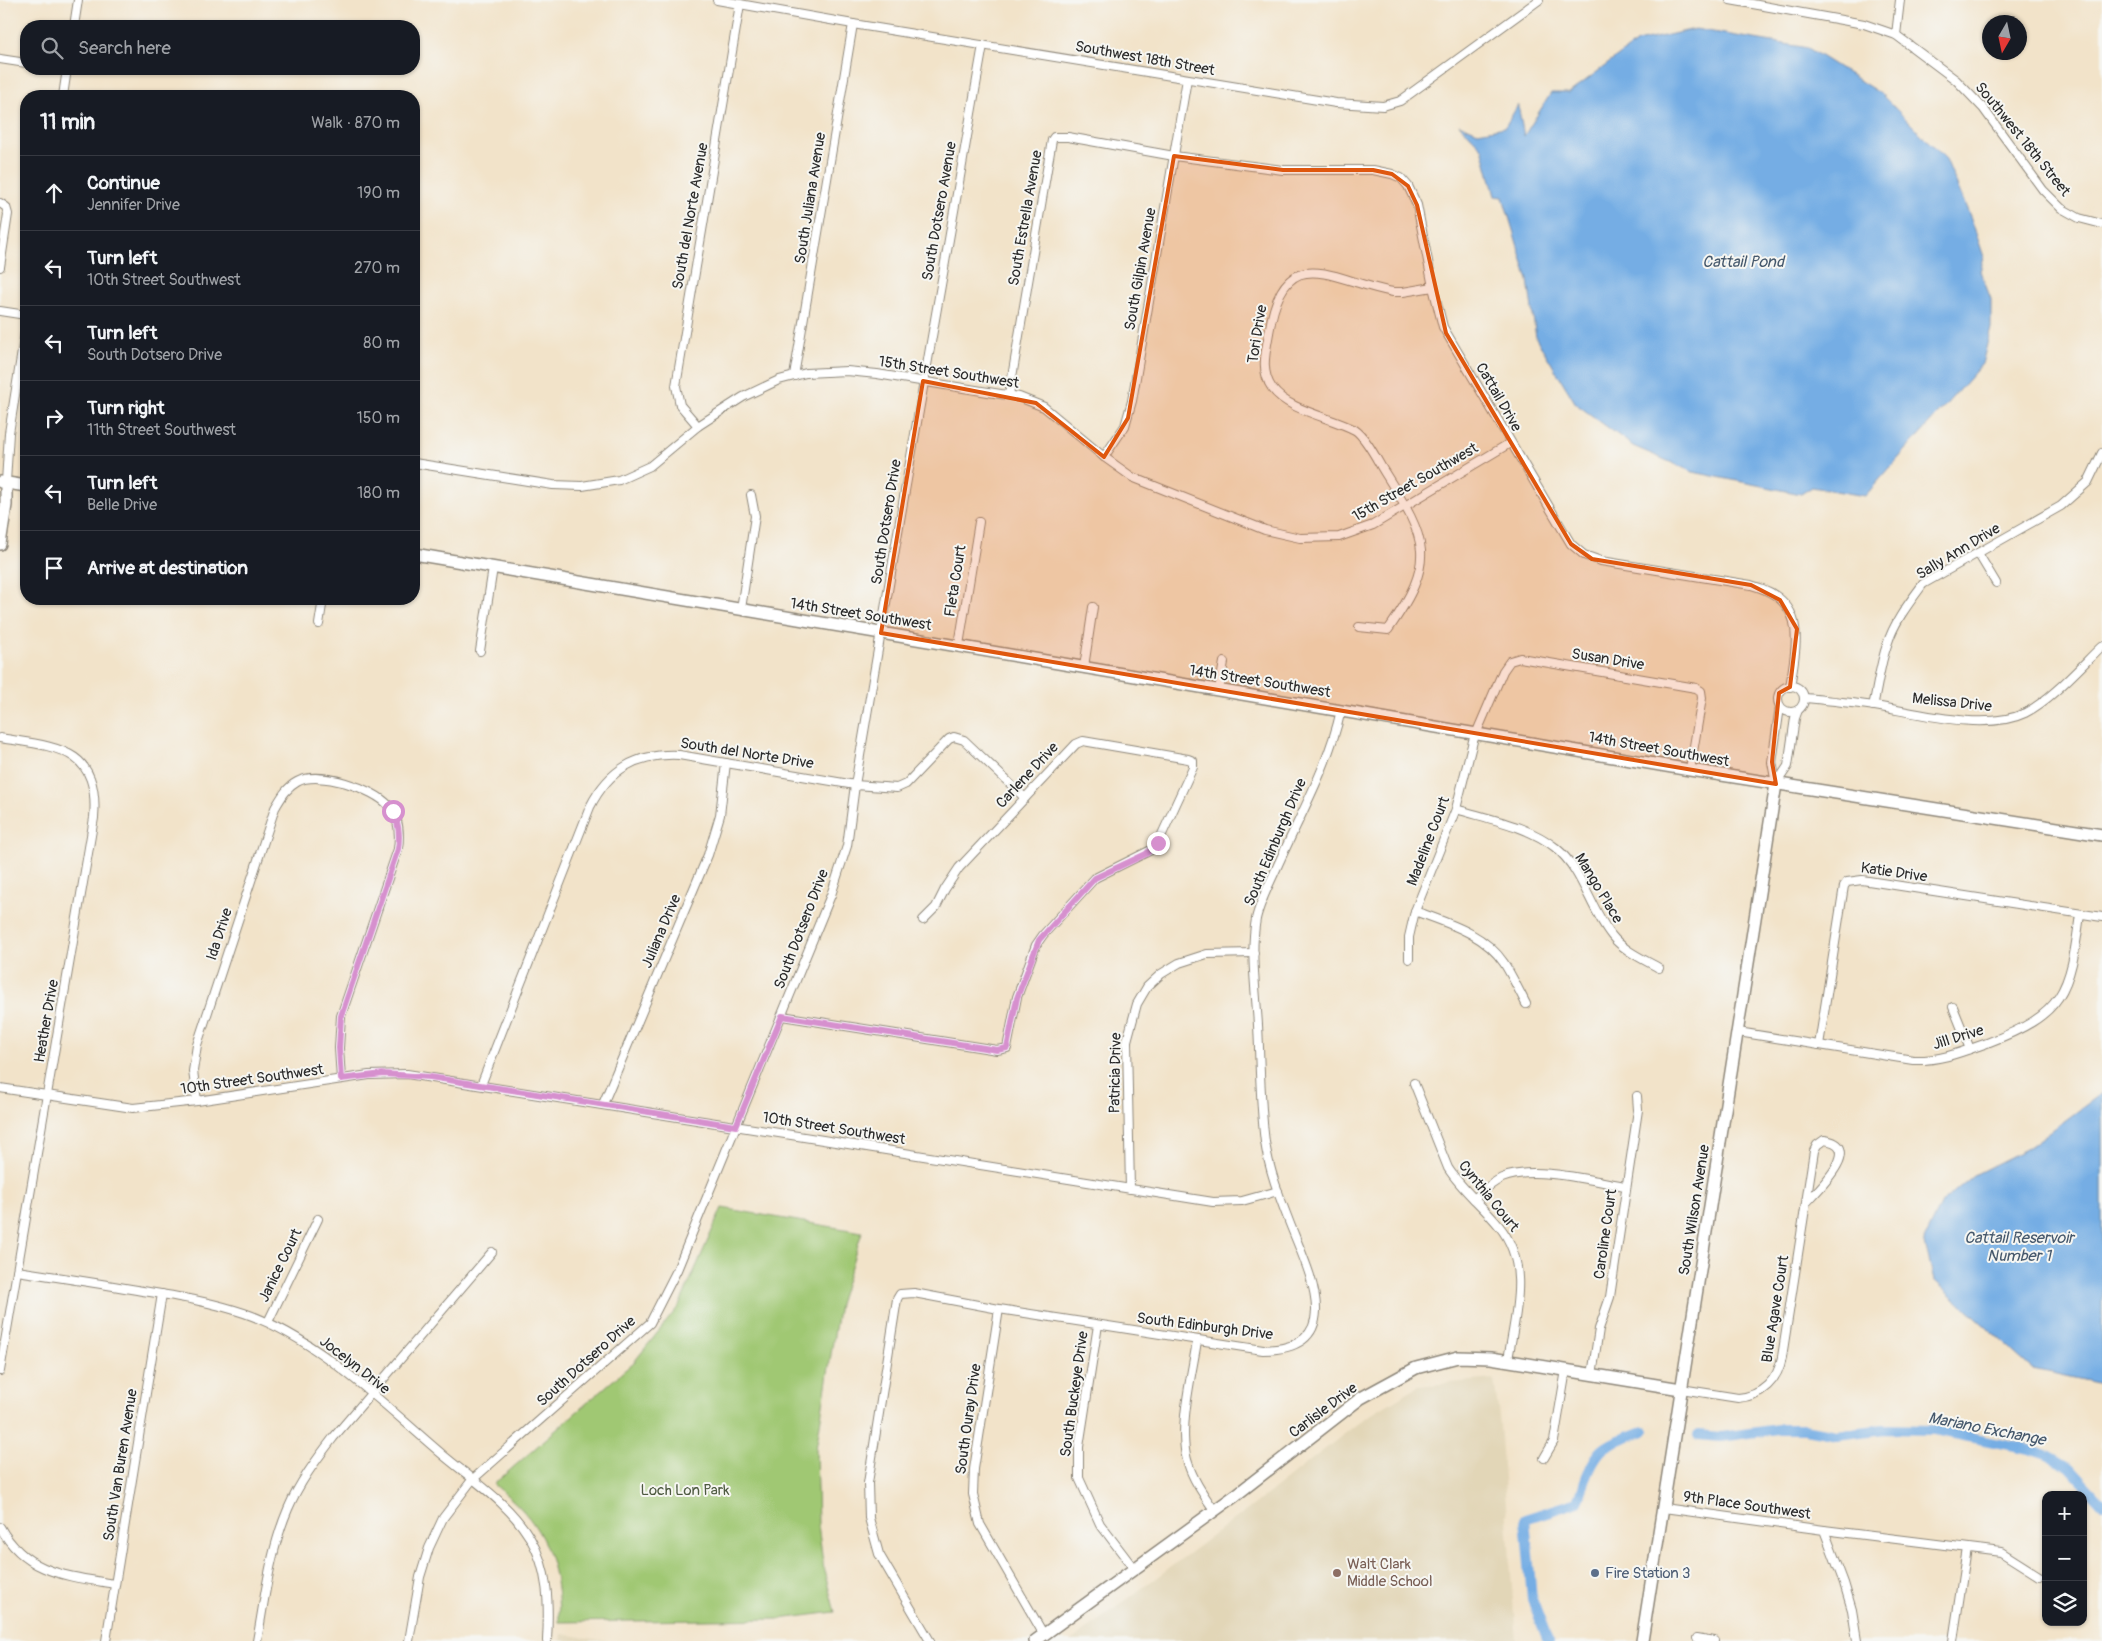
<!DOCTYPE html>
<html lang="en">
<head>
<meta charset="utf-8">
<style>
  body { margin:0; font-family:Pangolin,sans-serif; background:#20242c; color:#f1f3f6 }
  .controls { position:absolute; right:15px; bottom:15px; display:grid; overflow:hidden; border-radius:10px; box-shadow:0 1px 4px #0004 }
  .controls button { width:45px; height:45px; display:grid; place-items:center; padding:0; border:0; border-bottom:1px solid #363941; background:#171b24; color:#f1f3f6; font:25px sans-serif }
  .compass { position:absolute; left:1982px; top:15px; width:45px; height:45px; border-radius:50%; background:#171b24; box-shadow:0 1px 4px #0004; rotate:189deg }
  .stop { position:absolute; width:15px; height:15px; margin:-11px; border:4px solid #d690ce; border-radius:50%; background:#fff }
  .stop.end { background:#d690ce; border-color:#fff; box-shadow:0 1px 5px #0008 }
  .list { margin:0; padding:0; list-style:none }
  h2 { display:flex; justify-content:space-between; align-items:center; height:65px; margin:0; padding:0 20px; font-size:21px }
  h2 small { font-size:16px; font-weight:400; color:#9ea1a6 }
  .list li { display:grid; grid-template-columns:32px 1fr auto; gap:15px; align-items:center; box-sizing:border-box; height:75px; padding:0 20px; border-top:1px solid #363941 }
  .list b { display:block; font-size:19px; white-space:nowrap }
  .list p { margin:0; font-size:16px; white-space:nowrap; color:#9ea1a6 }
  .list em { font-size:16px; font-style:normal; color:#9ea1a6 }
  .icon { flex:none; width:28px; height:28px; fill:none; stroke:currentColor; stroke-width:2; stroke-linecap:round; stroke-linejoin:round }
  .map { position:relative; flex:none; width:2102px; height:1641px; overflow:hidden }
  .search { position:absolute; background:#171b24; box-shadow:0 1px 4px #0004; left:20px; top:20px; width:400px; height:55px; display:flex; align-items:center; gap:12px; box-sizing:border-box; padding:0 18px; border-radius:20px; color:#9ea1a6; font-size:19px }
  .panel { position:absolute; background:#171b24; box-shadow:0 1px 4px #0004; left:20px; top:90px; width:400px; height:515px; border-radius:20px }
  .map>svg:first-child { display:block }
  .built { fill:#e2d6b7 }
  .park { fill:#a0c873; stroke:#667a4f }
  .water { fill:#75ade4; stroke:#506c88 }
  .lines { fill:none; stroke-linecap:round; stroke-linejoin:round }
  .canal { stroke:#75ade4; stroke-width:10 }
  .street-casing { stroke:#8e877a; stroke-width:10 }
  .secondary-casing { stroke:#8e877a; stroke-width:14 }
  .street { stroke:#fff; stroke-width:8 }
  .secondary { stroke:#fff; stroke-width:11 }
  .route { stroke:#d690ce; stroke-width:6 }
  .marked { fill:#df570e; fill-opacity:0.2; stroke:#df570e; stroke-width:4; stroke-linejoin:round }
  .education-dot { fill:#8d6e63; stroke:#f6f6f2; stroke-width:2 }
  .service-dot { fill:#5c6f8a; stroke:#f6f6f2; stroke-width:2 }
  .labels { text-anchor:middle; stroke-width:4; stroke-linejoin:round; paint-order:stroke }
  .street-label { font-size:15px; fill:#2b2b2b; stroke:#f6f6f2 }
  .park-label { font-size:15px; fill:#4e5a41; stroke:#f6f6f2 }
  .education-label { font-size:15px; fill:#785e54; stroke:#f6f6f2; text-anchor:start }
  .service-label { font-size:15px; fill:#4e5e75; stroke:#f6f6f2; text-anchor:start }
  .water-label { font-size:16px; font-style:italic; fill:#45586c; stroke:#f6f6f2 }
</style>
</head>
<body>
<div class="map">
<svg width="2102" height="1641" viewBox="0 0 2102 1641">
  <rect width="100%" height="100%" fill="#f6f6f2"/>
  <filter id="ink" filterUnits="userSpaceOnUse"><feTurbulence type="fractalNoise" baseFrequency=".02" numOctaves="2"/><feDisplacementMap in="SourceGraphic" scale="10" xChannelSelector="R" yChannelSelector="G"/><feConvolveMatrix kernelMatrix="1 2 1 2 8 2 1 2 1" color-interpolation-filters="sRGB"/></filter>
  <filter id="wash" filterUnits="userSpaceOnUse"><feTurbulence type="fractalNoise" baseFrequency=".0096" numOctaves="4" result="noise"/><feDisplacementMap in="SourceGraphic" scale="20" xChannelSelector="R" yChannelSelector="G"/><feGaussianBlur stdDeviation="1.12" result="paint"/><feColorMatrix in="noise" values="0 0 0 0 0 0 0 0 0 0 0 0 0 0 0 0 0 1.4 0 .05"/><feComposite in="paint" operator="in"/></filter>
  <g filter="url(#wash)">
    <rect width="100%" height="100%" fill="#f2e3c9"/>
    <g class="built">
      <polygon points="1494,1379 1500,1424 1516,1641 1071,1641 1254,1505 1362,1420 1418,1386"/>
      <polygon points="562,1634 607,1641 561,1641"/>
    </g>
    <path class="park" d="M 722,1208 L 862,1232 L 839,1304 L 816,1449 L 818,1525 L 824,1571 L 835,1612 L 779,1619 L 559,1622 C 559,1582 552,1544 525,1513 C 516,1502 504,1493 494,1484 L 634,1362 L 679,1306 Z"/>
    <g class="water">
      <polygon points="1695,29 1808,48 1881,94 1946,159 1972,221 1984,257 1980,271 1991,299 1991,328 1982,364 1865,496 1812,487 1801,494 1693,472 1633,446 1576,404 1536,338 1528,280 1503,197 1495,196 1482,148 1459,124 1478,132 1505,127 1518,105 1524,136 1551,93 1569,93 1637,42"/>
      <polygon points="2102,1093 2102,1384 2033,1369 1934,1280 1924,1239 1941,1203 1974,1175 2028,1148"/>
    </g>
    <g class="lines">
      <g class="canal">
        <polyline points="1698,1435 1721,1437 1778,1429 1805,1429 1837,1435 1884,1429 1934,1430 2029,1449 2050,1456 2069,1467 2102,1503"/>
        <path d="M 1548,1641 L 1532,1599 L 1525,1519 L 1578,1502 C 1584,1486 1589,1464 1601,1451 C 1611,1441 1631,1436 1644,1431"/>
      </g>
    </g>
  </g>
  <g filter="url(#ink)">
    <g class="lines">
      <defs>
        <g id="street">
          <polyline points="717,0 853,24 1336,103 1383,106 1400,101 1539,0"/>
          <polyline points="1730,0 1864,24 1896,35 1956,80 1983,108 2043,190 2061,208 2079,218 2102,224"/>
          <polyline points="74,26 78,0"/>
          <polyline points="1896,35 1900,0"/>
          <polyline points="0,59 26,63"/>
          <polyline points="63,96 67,69"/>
          <polyline points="0,203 6,207 8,214 0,267"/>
          <polyline points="0,311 26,315"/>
          <polyline points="794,376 853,24"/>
          <path d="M 1009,395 L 1052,140 L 1054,137 L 1068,137 L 1174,156 L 1283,170 L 1373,170 L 1392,174 L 1401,178 L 1408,186 L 1417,205 L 1433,287 L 1443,327 L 1571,544 L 1584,555 L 1601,561 L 1751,585 C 1808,600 1797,641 1790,687"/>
          <polyline points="698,426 680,405 676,386 740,4"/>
          <polyline points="1104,457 1125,426 1132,401 1187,79"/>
          <polyline points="414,463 553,485 582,486 619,480 650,466 698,426 743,397 779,380 806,373 847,371 877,374 1019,397 1044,407 1104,457 1132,477 1265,530 1300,538 1339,537 1373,525 1510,443"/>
          <polyline points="6,482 9,433 26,326"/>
          <polyline points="1978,553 1996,583"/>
          <polyline points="741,609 755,516 751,495"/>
          <polyline points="319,624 323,599"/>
          <path d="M 1359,627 L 1388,630 C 1437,560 1428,541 1385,473 C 1378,462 1366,437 1355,430 C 1331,417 1288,411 1272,388 C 1260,371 1266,351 1269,333 C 1284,237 1331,281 1393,292 L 1403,292 L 1433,287"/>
          <polyline points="959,645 979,522"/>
          <polyline points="480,651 493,568"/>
          <polyline points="1084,667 1093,607"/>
          <circle cx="1791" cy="699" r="13"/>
          <polyline points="1219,690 1224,662"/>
          <path d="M 1804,698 C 1828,700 1852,703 1875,706 C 1917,713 1986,732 2025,713 C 2051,700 2080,667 2102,646"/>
          <path d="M 1873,706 C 1878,686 1880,664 1887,645 C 1894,622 1909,603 1923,584 L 2061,506 L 2088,482 L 2102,453"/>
          <path d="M 0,738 C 56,747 100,747 94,818 L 0,1371"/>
          <polyline points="1776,784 1788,766 1795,718 1798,710"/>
          <polyline points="1776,784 1772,762 1780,707"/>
          <path d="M 1456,809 C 1489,819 1529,826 1556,848 C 1583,870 1590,909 1612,936 C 1623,950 1643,959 1659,968"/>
          <path d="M 1415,911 C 1447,923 1484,933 1504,963 C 1512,976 1519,990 1526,1004"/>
          <polyline points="1409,959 1409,937 1415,911 1456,809 1473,741 1503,671 1510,661 1520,658 1696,688 1701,691 1702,698 1690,770"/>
          <polyline points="1953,1007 1970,1049"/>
          <polyline points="782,1016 997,1050 1007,1048 1017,997 1036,945 1043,935 1095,878 1153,849 1158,843 1193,767 1193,761 1188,759 1083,741 1076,744 959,868 945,889 936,907 923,920"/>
          <path d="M 1738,1032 L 1913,1060 C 1940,1061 1962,1052 1987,1043 C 2064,1014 2070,993 2080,914"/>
          <polyline points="1819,1045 1844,886 1847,882 1862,880 2102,917"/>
          <path d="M 1414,1083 L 1448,1168 C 1462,1190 1483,1206 1499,1226 C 1531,1265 1515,1315 1508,1360"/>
          <path d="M 481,1085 L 590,807 C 609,769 637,753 679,755 L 855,785 L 897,788 L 906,784 L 949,739 L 954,737 L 964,740 L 1025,798"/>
          <polyline points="0,1088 133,1108 197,1101 369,1075 407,1074 1213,1202 1242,1201 1278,1191"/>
          <path d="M 197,1101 L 193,1071 L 197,1045 L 275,808 C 281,798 286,788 297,782 C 318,770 374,788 389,806 C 400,818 400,834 398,849 L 341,1016 L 339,1048 L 341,1079"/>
          <polyline points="603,1104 708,855 720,815 726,763"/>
          <polyline points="1130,1189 1127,1041 1137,1004 1147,987 1161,974 1179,963 1207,954 1254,953"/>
          <path d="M 1474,1199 C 1483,1191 1491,1183 1502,1178 C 1533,1165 1593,1181 1626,1186"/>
          <path d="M 17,1271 C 57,1277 97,1283 137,1290 C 173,1296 209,1301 244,1313 C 318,1338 384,1405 443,1455 C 474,1481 509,1503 530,1538 C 549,1570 549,1605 547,1641"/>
          <polyline points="999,1309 974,1469 973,1494 980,1524 1044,1635"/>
          <polyline points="268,1322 318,1219"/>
          <polyline points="1098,1325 1079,1447 1079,1478 1100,1524 1135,1570"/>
          <path d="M 1197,1341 C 1192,1375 1177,1431 1188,1463 C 1193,1480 1204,1495 1214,1510"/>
          <polyline points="1592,1375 1599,1329 1610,1297 1638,1110 1637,1096"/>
          <path d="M 1681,1389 L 1738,1398 C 1762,1396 1778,1380 1782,1357 L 1814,1151 L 1817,1145 L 1824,1140 C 1866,1145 1818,1190 1806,1203"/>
          <polyline points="1544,1458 1554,1441 1566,1370"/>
          <polyline points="1664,1508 1824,1530 1844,1583 1852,1610 1857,1641"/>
          <path d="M 0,1527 C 26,1574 67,1576 115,1584"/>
          <polyline points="1824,1530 2001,1552 2039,1576"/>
          <polyline points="1697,1638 1714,1641"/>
          <polyline points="106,1641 162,1294"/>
          <path d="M 257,1641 C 265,1597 270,1551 288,1509 C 299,1483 316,1460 333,1438 L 492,1252"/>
          <polyline points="409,1641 420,1577 429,1548 443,1518 472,1480 650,1323 677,1270 831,895 847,846 855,785 905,491 983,45"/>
          <path d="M 930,1641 L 879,1554 L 869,1518 L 868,1483 L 897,1299 L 900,1294 L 914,1293 L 999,1309 L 1263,1350 C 1349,1349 1309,1272 1290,1224 C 1280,1198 1269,1170 1265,1142 C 1260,1103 1260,1063 1258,1025 C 1256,991 1250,953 1256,919 C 1260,901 1270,883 1277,867 C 1300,815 1329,765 1341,710"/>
          <polyline points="1953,1641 1967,1548"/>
        </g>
        <g id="secondary">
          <polyline points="1,482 26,486"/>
          <polyline points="0,544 6,505 6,482"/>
          <polyline points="414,554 1690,770 2102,835"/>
          <polyline points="1035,1641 1236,1495 1361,1398 1416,1368 1458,1357 1491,1358 1681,1389"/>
          <polyline points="1642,1641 1776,784"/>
        </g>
      </defs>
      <use href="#street" class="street-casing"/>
      <use href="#secondary" class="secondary-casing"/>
      <use href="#street" class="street"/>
      <use href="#secondary" class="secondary"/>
    </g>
  </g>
  <g class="lines" filter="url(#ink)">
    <path class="route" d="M 393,811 C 399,825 400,835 398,849 L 341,1016 L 339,1048 L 341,1079 L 383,1074 L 430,1077 L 736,1126 L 782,1016 L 997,1050 L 1007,1048 L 1017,998 L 1039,940 L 1095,878 L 1146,854 L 1158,843"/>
  </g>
  <path class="marked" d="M 1174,156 L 1283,170 L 1373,170 L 1392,174 L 1408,186 L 1417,205 L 1446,333 L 1571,544 L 1592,559 L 1751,585 L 1780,600 L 1797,629 L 1790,687 L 1779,693 L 1772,762 L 1776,784 L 881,633 L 923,381 L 1036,403 L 1104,457 L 1128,418 Z"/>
  <circle class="education-dot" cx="1337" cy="1573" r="5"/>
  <circle class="service-dot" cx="1595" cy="1573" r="5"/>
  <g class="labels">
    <g class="street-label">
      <text transform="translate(1145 58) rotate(10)" y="5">Southwest 18th Street</text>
      <text transform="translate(2023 139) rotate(51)" y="5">Southwest 18th Street</text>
      <text transform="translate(810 198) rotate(-81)" y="5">South Juliana Avenue</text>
      <text transform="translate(939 211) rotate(-80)" y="5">South Dotsero Avenue</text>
      <text transform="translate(690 216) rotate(-80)" y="5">South del Norte Avenue</text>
      <text transform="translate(1025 218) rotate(-80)" y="5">South Estrella Avenue</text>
      <text transform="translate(1140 269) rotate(-80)" y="5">South Gilpin Avenue</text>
      <text transform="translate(1257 334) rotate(-81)" y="5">Tori Drive</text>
      <text transform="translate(949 372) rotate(9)" y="5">15th Street Southwest</text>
      <text transform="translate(1499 397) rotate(60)" y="5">Cattail Drive</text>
      <text transform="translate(1415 482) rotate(-30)" y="5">15th Street Southwest</text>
      <text transform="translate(886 522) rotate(-81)" y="5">South Dotsero Drive</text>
      <text transform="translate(1958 551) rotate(-31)" y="5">Sally Ann Drive</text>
      <text transform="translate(955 581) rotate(-81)" y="5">Fleta Court</text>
      <text transform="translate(861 614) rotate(9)" y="5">14th Street Southwest</text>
      <text transform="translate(1608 659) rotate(9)" y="5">Susan Drive</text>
      <text transform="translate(1260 681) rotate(9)" y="5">14th Street Southwest</text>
      <text transform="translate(1952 702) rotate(6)" y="5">Melissa Drive</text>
      <text transform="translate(1659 749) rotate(10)" y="5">14th Street Southwest</text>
      <text transform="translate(747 753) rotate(9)" y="5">South del Norte Drive</text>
      <text transform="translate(1027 775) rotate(-47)" y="5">Carlene Drive</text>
      <text transform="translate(1428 841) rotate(-69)" y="5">Madeline Court</text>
      <text transform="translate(1275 842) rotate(-67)" y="5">South Edinburgh Drive</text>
      <text transform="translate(1894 872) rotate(8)" y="5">Katie Drive</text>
      <text transform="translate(1599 888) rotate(59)" y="5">Mango Place</text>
      <text transform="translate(801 929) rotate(-69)" y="5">South Dotsero Drive</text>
      <text transform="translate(661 931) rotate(-67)" y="5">Juliana Drive</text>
      <text transform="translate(219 934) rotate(-72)" y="5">Ida Drive</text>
      <text transform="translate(46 1021) rotate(-80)" y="5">Heather Drive</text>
      <text transform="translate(1958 1037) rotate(-17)" y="5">Jill Drive</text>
      <text transform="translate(1115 1073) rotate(-89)" y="5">Patricia Drive</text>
      <text transform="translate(252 1079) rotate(-8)" y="5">10th Street Southwest</text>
      <text transform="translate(834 1128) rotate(9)" y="5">10th Street Southwest</text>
      <text transform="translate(1489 1196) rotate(51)" y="5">Cynthia Court</text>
      <text transform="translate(1694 1210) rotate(-81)" y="5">South Wilson Avenue</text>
      <text transform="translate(1605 1234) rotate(-82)" y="5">Caroline Court</text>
      <text transform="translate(280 1265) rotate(-64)" y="5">Janice Court</text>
      <text transform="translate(1775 1309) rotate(-81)" y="5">Blue Agave Court</text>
      <text transform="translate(1205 1326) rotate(7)" y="5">South Edinburgh Drive</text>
      <text transform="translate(586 1361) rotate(-42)" y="5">South Dotsero Drive</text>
      <text transform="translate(355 1365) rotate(38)" y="5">Jocelyn Drive</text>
      <text transform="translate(1074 1394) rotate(-82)" y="5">South Buckeye Drive</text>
      <text transform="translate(1323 1410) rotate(-37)" y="5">Carlisle Drive</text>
      <text transform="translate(968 1419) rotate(-82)" y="5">South Ouray Drive</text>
      <text transform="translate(120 1465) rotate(-81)" y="5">South Van Buren Avenue</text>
      <text transform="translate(1747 1505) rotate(8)" y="5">9th Place Southwest</text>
    </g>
    <g class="park-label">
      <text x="685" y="1495">Loch Lon Park</text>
    </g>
    <g class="education-label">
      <text x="1347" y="1569">Walt Clark<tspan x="1347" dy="17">Middle School</tspan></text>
    </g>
    <g class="service-label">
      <text x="1605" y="1578">Fire Station 3</text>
    </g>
    <g class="water-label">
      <text x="1743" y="267">Cattail Pond</text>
      <text x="2019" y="1243">Cattail Reservoir<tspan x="2019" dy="18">Number 1</tspan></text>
      <text transform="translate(1987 1428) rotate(11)" y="6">Mariano Exchange</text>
    </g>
  </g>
</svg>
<div class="controls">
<button>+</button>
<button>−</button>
<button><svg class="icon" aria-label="layers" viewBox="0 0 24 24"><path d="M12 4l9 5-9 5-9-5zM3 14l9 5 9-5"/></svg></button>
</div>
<svg class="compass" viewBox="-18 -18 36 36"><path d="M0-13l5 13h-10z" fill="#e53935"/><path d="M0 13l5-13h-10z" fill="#9ea1a6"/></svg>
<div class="stop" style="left:393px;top:811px"></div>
<div class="stop end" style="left:1158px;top:843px"></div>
<div class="search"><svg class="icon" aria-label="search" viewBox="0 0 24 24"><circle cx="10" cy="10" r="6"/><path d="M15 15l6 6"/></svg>Search here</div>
<section class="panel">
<h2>11 min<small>Walk · 870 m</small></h2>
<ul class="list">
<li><svg class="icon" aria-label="ahead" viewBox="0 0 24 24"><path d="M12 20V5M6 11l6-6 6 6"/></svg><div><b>Continue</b><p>Jennifer Drive</p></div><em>190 m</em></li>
<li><svg class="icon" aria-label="left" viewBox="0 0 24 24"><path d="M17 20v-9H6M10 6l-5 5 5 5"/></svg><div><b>Turn left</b><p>10th Street Southwest</p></div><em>270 m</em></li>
<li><svg class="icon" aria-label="left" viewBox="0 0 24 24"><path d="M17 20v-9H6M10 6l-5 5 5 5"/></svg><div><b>Turn left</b><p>South Dotsero Drive</p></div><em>80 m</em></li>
<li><svg class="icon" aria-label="right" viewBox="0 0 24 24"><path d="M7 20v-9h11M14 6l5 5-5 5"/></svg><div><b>Turn right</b><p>11th Street Southwest</p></div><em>150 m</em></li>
<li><svg class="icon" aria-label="left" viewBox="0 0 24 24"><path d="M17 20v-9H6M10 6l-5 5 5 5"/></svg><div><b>Turn left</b><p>Belle Drive</p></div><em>180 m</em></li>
<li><svg class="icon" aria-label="arrive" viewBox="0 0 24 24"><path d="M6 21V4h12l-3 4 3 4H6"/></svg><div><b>Arrive at destination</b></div></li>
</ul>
</section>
</div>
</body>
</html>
